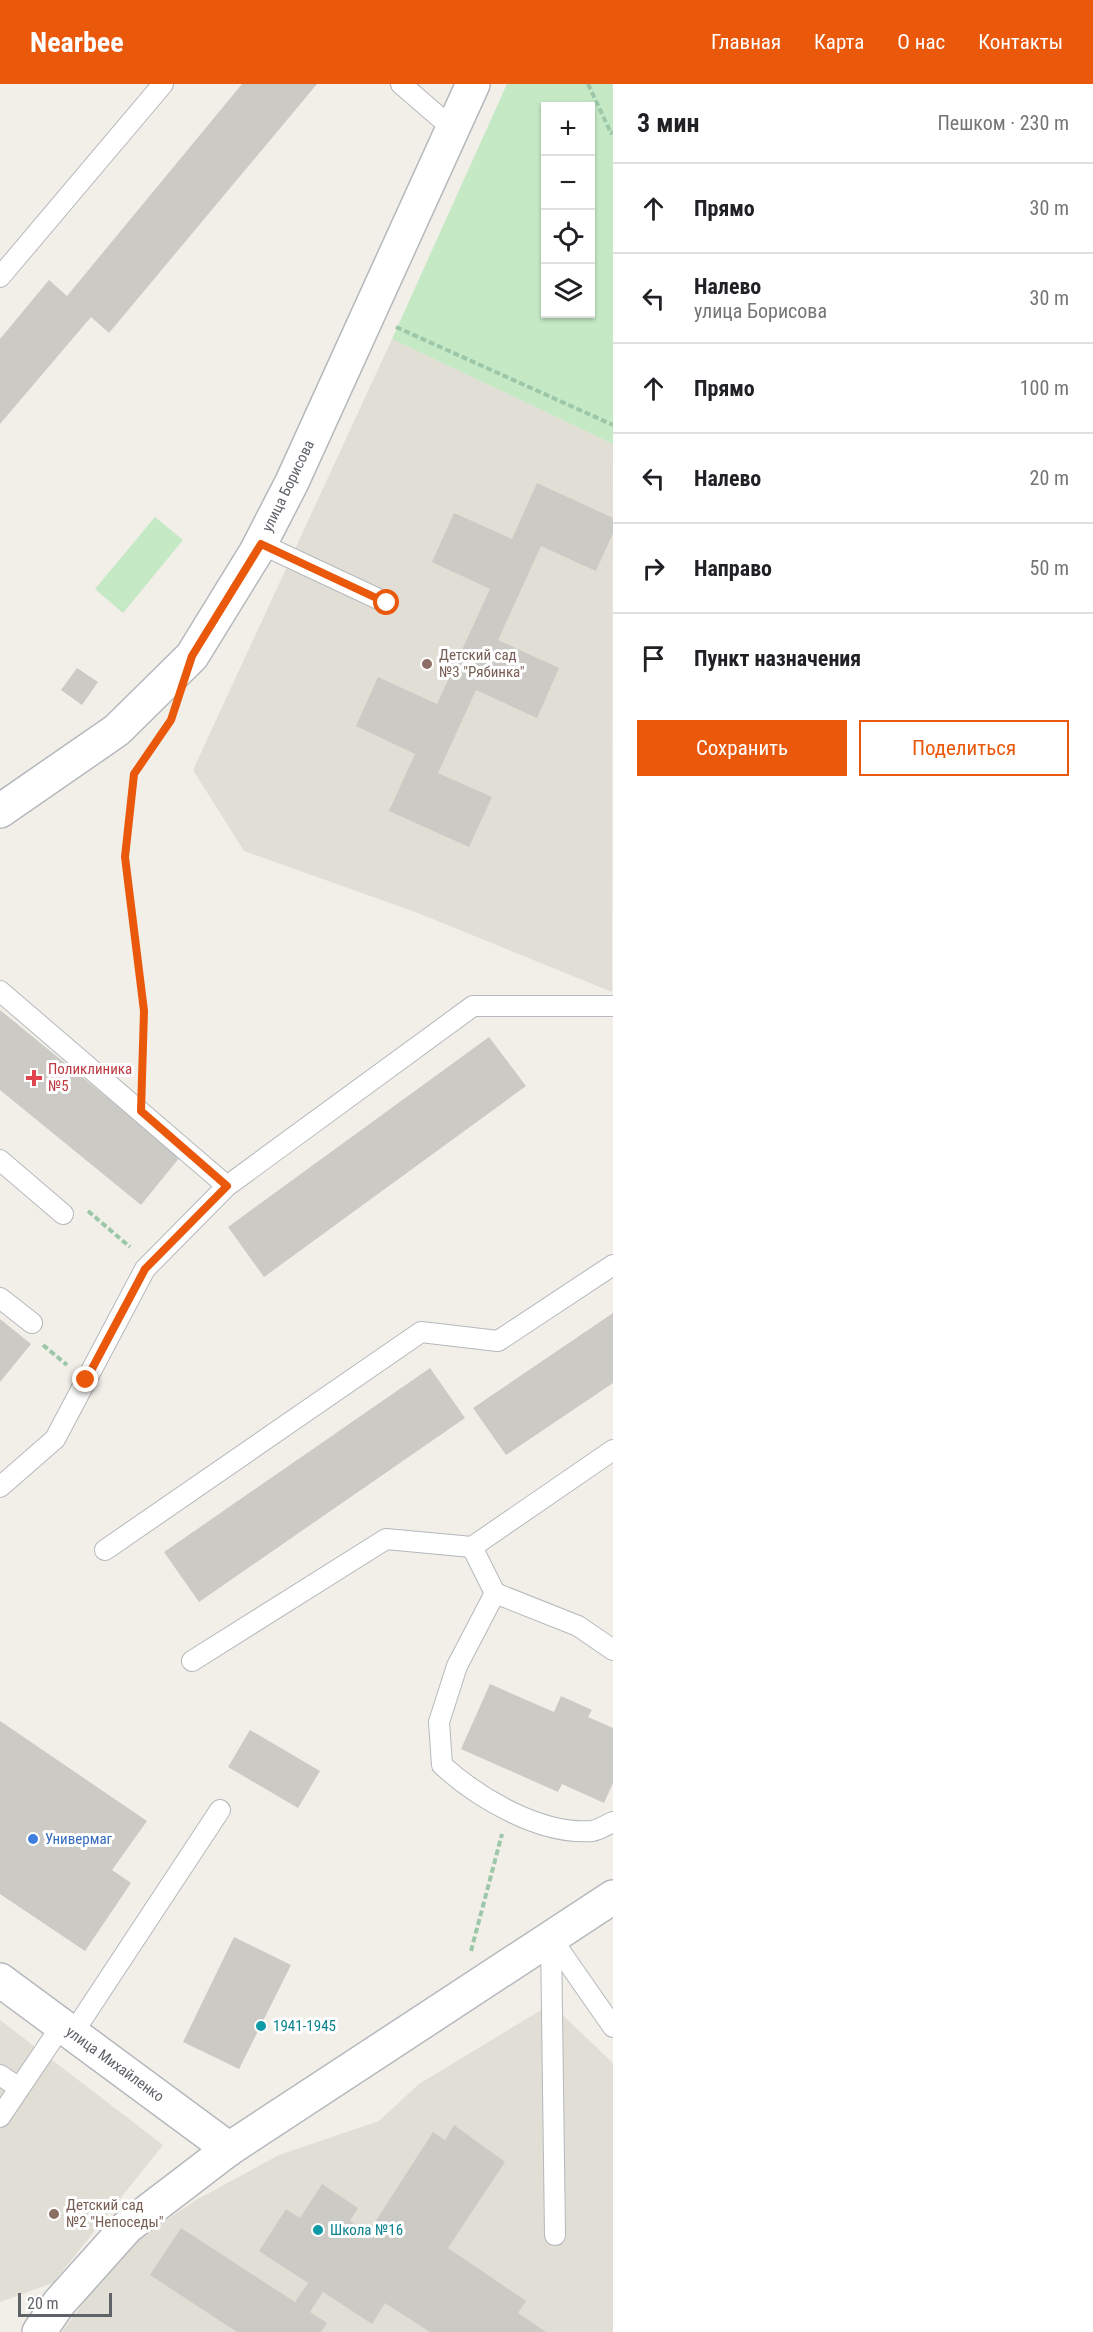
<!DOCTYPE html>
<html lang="ru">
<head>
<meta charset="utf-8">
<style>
  body { margin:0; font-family:"Roboto Condensed",sans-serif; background:#f2f2f2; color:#202124 }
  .controls { position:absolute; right:18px; top:18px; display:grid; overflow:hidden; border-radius:0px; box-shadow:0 2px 4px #0004 }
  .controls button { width:54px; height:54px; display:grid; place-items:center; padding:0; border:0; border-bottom:2px solid #e0e0e0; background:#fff; color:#202124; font:30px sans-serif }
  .scale { position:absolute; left:18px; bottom:15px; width:94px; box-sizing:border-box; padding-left:6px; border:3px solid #5f6368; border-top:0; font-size:16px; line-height:21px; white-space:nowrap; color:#5f6368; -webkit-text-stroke:4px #fff; paint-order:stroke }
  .stop { position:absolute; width:18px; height:18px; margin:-14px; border:4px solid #ea580c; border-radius:50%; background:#fff }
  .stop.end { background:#ea580c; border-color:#fff; box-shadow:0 2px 6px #0008 }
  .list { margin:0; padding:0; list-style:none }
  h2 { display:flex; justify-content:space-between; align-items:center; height:78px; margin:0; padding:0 24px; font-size:26px }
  h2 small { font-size:20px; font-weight:400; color:#757577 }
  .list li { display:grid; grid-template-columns:39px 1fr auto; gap:18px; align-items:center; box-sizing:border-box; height:90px; padding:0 24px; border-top:2px solid #e0e0e0 }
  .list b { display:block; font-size:22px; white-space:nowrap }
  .list p { margin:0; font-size:20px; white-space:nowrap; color:#757577 }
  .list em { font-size:20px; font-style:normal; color:#757577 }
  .actions { display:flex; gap:12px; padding:18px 24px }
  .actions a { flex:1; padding:14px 0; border:2px solid #ea580c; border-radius:0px; text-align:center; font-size:21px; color:#ea580c }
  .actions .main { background:#ea580c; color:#fff }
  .icon { flex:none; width:33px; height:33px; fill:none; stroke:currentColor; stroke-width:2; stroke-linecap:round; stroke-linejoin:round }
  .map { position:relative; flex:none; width:613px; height:2248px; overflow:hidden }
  header { display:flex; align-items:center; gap:36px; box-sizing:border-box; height:84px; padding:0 30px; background:#ea580c; color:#fff }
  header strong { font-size:28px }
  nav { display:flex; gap:33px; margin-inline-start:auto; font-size:21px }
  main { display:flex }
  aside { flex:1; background:#fff }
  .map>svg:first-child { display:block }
  .education { fill:#e1ded6 }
  .green { fill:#c5e8c5; fill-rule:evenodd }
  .building { fill:#cccac5 }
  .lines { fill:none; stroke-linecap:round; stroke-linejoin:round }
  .lane-casing { stroke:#b5b8bc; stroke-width:22 }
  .street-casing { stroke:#b5b8bc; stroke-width:36 }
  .path { stroke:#9cc7a9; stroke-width:4; stroke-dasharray:6 3; stroke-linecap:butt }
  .lane { stroke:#fff; stroke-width:20 }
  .street { stroke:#fff; stroke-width:33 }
  .route { stroke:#ea580c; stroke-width:8 }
  .education-dot { fill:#8d6e63; stroke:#fff; stroke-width:2 }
  .health-dot { fill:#e0444e; stroke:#fff; stroke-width:2 }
  .shop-dot { fill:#3f7fe0; stroke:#fff; stroke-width:2 }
  .culture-dot { fill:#0f9aa8; stroke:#fff; stroke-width:2 }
  .labels { text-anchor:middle; stroke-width:6; stroke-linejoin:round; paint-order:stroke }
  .street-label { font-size:15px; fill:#5f6368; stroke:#fff }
  .education-label { font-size:15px; fill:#785e54; stroke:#fff; text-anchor:start }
  .health-label { font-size:15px; fill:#be3a42; stroke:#fff; text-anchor:start }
  .shop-label { font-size:15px; fill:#366cbe; stroke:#fff; text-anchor:start }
  .culture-label { font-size:15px; fill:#0d838f; stroke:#fff; text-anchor:start }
</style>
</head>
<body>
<header>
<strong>Nearbee</strong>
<nav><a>Главная</a><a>Карта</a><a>О нас</a><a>Контакты</a></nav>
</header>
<main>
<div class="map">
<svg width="613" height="2248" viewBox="0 0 613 2248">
  <rect width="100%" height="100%" fill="#f1efe8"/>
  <g class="education">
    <polygon points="392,255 613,360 612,908 418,829 244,767 193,686"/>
    <polygon points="551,1920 613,1979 613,2248 62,2248 122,2166 196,2116 279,2071 379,2037 419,2000"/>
    <polygon points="0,1936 163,2061 53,2199 0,2218"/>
  </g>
  <g class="green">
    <path d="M 507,0 L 613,0 L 613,360 L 392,255 ZM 590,22 L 590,230 L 546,230 L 546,22 Z"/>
    <polygon points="155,433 183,456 123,529 95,505"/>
  </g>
  <g class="building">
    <polygon points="242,0 317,0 109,249 91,233 0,340 0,255 49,196 67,212"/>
    <polygon points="537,399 613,434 613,449 596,487 541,462 498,556 559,584 537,634 476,606 438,689 492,713 469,763 389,727 415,670 356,642 378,593 437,620 490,505 432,478 454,429 512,455"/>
    <polygon points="77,584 98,598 82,621 61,606"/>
    <polygon points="0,926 180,1073 141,1121 0,1006"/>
    <polygon points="489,953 526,1002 264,1193 228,1143"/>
    <polygon points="613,1229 613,1299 506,1371 473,1324"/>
    <polygon points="0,1235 31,1260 0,1298"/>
    <polygon points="430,1284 465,1334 199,1518 164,1468"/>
    <polygon points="490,1600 554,1628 561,1612 592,1626 588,1633 613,1644 613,1699 604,1719 562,1700 558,1708 461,1665"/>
    <polygon points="0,1637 147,1737 112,1786 131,1799 85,1867 0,1810"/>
    <polygon points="250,1646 320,1687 298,1724 228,1683"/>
    <polygon points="234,1853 291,1881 239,1985 183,1958"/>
    <polygon points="454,2041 505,2078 448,2164 526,2217 518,2229 546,2248 430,2248 385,2219 372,2240 323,2208 310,2228 327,2239 321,2248 237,2248 150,2191 181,2144 295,2218 308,2199 259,2167 286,2125 300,2134 322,2100 358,2124 350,2137 368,2149 433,2048 445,2056"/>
  </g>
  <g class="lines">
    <defs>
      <g id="lane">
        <polyline points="401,0 453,45"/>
        <polyline points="0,193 163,0"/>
        <polyline points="261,460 387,519"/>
        <polyline points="0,907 227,1102 145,1185 55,1355 0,1403"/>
        <polyline points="0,1076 63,1130"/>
        <polyline points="227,1102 473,922 613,922"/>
        <polyline points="0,1214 32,1239"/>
        <path d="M 472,1463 L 495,1509 L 457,1582 L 439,1638 L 442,1681 C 478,1714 540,1751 592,1747 C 599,1746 606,1741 613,1738"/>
        <polyline points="105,1466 421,1248 498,1257 613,1181"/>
        <polyline points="495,1509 578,1542 613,1566"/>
        <polyline points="192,1577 386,1455 472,1463 613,1366"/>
        <polyline points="551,1854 555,2151"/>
        <polyline points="551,1854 613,1943"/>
        <polyline points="73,1949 220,1726"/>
        <polyline points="0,1991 19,2004"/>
        <polyline points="0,2033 62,1941"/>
      </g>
      <g id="street">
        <polyline points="0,727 117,646 192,572 256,468 292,398 473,0"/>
        <polyline points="0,1896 229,2065"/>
        <polyline points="39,2248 59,2219 127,2143 229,2065 613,1813"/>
      </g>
    </defs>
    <use href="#lane" class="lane-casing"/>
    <use href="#street" class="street-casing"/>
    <g class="path">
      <polyline points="588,0 611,49 613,48"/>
      <polyline points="396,243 613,341"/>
      <polyline points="142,996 144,927 125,773 134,690 159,653"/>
      <polyline points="88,1127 130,1163"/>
      <polyline points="43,1261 67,1281"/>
      <polyline points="471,1867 502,1750"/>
    </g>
    <use href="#lane" class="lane"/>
    <use href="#street" class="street"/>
  </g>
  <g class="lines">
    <polyline class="route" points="86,1296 145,1185 227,1102 141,1027 144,927 125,773 134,690 171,636 192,572 261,460 387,519"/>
  </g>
  <g class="education-dot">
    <circle cx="427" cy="580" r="6"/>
    <circle cx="54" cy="2130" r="6"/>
  </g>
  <path class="health-dot" d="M31 985h6v6h6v6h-6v6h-6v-6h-6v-6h6z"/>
  <circle class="shop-dot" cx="33" cy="1755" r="6"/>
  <g class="culture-dot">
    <circle cx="261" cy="1942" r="6"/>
    <circle cx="318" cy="2146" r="6"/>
  </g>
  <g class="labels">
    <g class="street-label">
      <text transform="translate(288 402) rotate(-64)" y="5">улица Борисова</text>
      <text transform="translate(115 1980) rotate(36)" y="5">улица Михайленко</text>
    </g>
    <g class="education-label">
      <text x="439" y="576">Детский сад<tspan x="439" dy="17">№3 "Рябинка"</tspan></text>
      <text x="66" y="2126">Детский сад<tspan x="66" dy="17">№2 "Непоседы"</tspan></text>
    </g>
    <g class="health-label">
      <text x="48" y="990">Поликлиника<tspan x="48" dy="17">№5</tspan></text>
    </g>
    <g class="shop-label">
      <text x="45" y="1760">Универмаг</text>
    </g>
    <g class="culture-label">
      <text x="273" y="1947">1941-1945</text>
      <text x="330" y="2151">Школа №16</text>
    </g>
  </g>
</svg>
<div class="controls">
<button>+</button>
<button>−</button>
<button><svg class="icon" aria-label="locate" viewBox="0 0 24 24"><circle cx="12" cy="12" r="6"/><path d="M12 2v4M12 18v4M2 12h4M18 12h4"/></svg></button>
<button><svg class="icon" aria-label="layers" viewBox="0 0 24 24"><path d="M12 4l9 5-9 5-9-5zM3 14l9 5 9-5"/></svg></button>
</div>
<div class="scale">20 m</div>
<div class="stop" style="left:387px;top:519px"></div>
<div class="stop end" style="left:86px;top:1296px"></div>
</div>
<aside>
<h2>3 мин<small>Пешком · 230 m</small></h2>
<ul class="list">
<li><svg class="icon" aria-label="ahead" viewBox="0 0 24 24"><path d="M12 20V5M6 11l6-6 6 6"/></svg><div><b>Прямо</b></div><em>30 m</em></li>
<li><svg class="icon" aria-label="left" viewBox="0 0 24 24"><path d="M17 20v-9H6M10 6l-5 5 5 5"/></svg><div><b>Налево</b><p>улица Борисова</p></div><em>30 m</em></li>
<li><svg class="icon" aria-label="ahead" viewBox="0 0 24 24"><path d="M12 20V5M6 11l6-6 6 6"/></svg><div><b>Прямо</b></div><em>100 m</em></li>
<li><svg class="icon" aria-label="left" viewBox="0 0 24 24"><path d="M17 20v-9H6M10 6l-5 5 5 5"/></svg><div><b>Налево</b></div><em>20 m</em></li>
<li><svg class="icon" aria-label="right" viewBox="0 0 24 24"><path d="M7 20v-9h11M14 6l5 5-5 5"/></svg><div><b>Направо</b></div><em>50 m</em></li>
<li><svg class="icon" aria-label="arrive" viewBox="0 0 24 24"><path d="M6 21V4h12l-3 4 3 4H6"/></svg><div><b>Пункт назначения</b></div></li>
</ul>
<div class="actions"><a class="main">Сохранить</a><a>Поделиться</a></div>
</aside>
</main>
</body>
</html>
